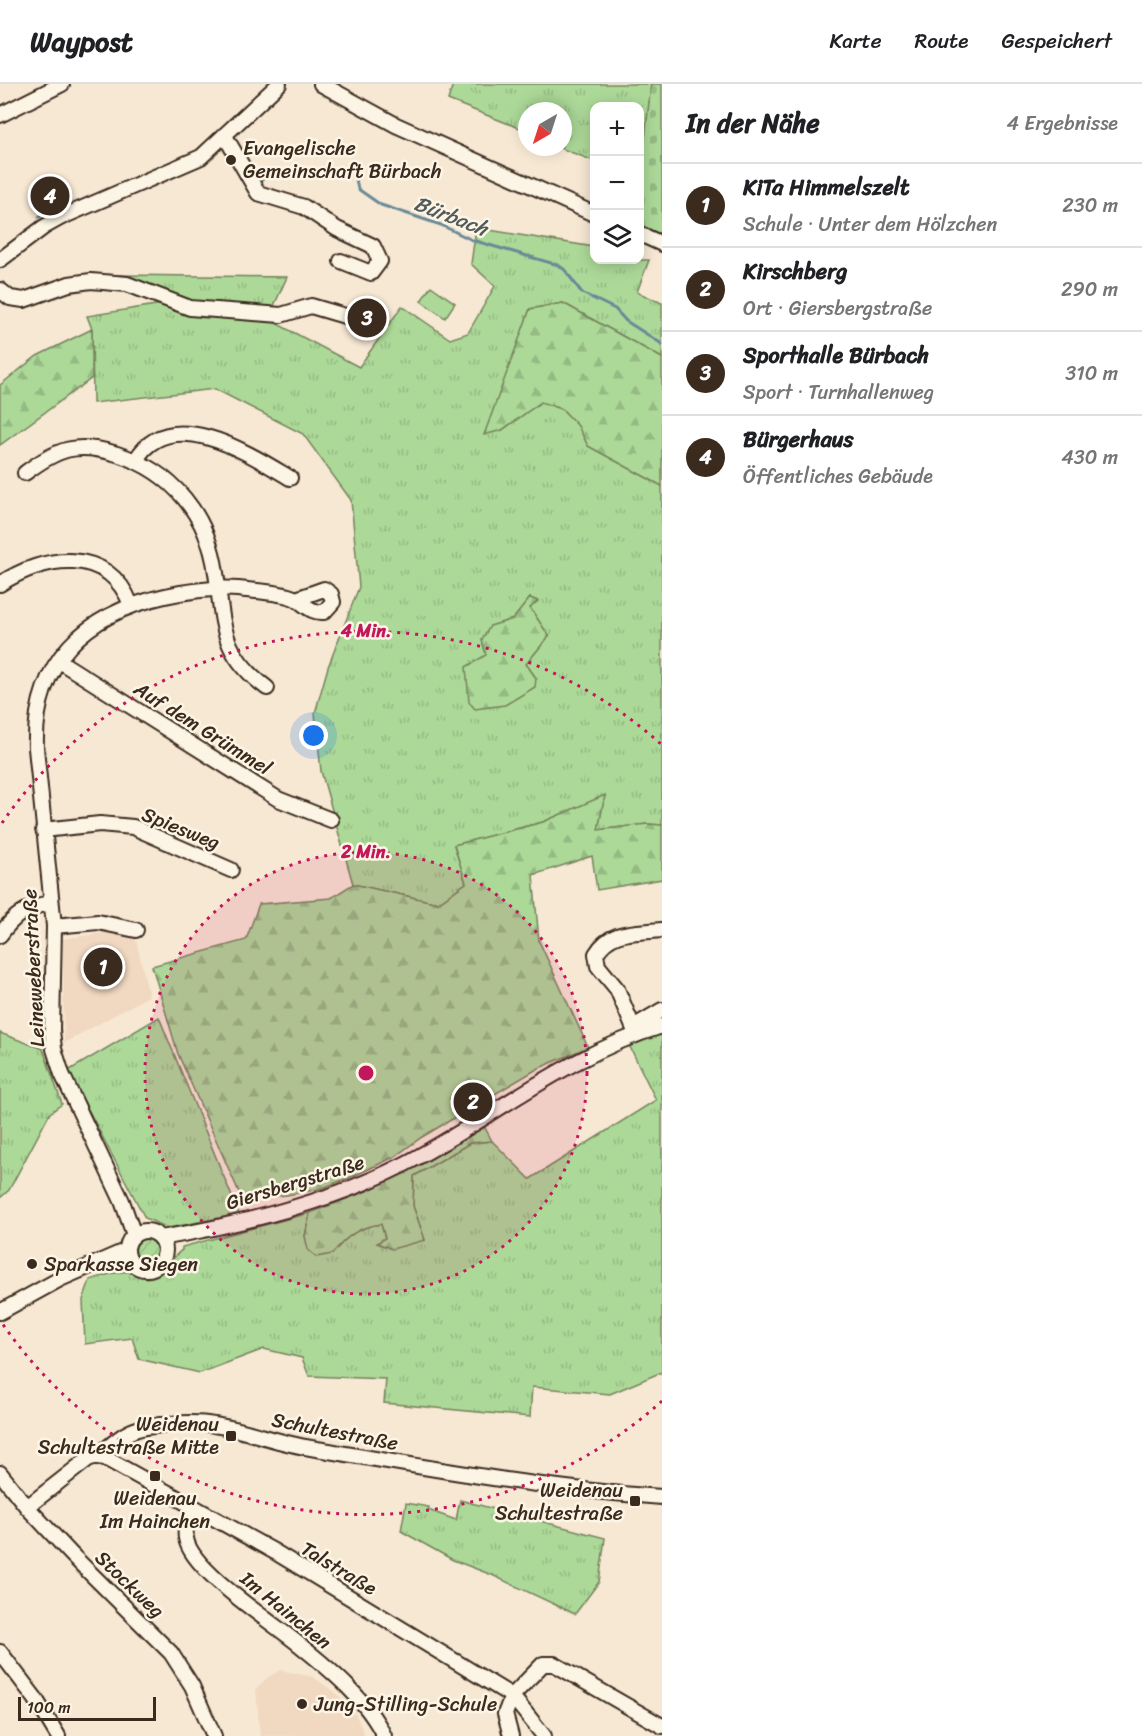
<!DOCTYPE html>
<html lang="de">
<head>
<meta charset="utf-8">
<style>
  body { margin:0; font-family:Sriracha,sans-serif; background:#f2f2f2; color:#202124 }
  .controls { position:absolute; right:18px; top:18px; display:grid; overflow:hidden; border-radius:12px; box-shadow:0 3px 15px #0003 }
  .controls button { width:54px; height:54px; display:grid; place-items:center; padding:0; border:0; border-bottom:2px solid #e0e0e0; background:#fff; color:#202124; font:30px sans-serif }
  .compass { position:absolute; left:518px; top:18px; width:54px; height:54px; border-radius:50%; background:#fff; box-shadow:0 3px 15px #0003; rotate:219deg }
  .scale { position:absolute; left:18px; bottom:15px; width:138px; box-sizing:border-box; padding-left:6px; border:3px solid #3b2a1e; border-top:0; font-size:16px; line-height:21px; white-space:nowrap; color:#3b2a1e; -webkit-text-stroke:4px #fcf5e5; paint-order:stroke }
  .you { position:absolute; left:314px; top:652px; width:21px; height:21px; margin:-15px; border:4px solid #fff; border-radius:50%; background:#1a73e8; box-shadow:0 0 0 9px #1a73e833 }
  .badge { display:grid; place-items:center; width:39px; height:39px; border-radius:50%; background:#3b2a1e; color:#fff; font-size:20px; font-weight:700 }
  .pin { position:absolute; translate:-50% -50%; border:3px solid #fff; box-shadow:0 2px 6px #0006 }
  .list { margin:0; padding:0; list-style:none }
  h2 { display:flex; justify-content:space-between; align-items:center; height:78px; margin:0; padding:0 24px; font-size:26px }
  h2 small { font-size:20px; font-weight:400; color:#757577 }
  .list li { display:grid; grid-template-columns:39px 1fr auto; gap:18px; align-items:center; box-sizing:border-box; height:84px; padding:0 24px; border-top:2px solid #e0e0e0 }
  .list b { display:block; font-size:22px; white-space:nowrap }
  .list p { margin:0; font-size:20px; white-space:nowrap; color:#757577 }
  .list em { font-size:20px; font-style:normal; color:#757577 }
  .icon { flex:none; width:33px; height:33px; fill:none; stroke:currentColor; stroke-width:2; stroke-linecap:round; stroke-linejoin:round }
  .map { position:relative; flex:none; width:662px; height:1652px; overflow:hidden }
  header { display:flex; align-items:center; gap:36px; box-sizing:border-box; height:84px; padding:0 30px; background:#fff; border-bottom:2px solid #e0e0e0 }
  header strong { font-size:28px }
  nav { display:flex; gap:33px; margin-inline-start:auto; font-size:21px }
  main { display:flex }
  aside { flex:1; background:#fff }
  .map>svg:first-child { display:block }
  .built { fill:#f1d8c0 }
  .grass { fill:url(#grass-tufts); stroke:#74825b; stroke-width:1.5; fill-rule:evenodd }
  .forest { fill:url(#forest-firs); stroke:#74825b; stroke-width:1.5 }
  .cemetery { fill:url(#cemetery-stones); stroke:#74825b; stroke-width:1.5 }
  .garden { fill:url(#garden-furrows); stroke:#74825b; stroke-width:1.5 }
  .pitch { fill:#acd998; stroke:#74825b; stroke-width:1.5 }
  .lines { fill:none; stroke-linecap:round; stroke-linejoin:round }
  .stream { stroke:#688a97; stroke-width:3 }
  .minor-casing { stroke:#3b2a1e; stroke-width:18 }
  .minor { stroke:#fcf5e5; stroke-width:14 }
  .ring { fill:none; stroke:#c2185b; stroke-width:3; stroke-dasharray:3 6 }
  .poi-dot { fill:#3b2a1e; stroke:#fcf5e5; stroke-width:2 }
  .labels { text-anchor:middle; stroke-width:5; stroke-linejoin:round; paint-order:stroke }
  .poi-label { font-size:20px; fill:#3b2a1e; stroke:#fcf5e5; text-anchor:start }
  .street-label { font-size:20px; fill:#3b2a1e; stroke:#fcf5e5 }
  .water-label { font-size:21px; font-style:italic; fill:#525a5a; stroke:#fcf5e5 }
  .centre { fill:#c2185b; stroke:#fcf5e5; stroke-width:3 }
  .ring-label { font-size:18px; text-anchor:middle; font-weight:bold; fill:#c2185b; stroke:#fcf5e5; stroke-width:5; stroke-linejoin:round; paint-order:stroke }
</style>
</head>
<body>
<header>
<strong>Waypost</strong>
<nav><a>Karte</a><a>Route</a><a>Gespeichert</a></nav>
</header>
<main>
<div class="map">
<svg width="662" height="1652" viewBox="0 0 662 1652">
  <defs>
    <pattern id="grass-tufts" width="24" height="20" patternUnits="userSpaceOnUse" patternTransform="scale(1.5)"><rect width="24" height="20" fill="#acd998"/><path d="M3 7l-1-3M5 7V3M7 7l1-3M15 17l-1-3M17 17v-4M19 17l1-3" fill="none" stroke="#95ba83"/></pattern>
    <pattern id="forest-firs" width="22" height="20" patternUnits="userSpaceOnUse" patternTransform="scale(1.5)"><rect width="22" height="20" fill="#acd998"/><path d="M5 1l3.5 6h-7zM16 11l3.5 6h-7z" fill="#95ba83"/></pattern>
    <pattern id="cemetery-stones" width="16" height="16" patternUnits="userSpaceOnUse" patternTransform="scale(1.5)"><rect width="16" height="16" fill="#acd998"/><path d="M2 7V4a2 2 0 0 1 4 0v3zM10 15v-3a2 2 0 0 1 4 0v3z" fill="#95ba83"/></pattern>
    <pattern id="garden-furrows" width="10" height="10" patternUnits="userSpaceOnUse" patternTransform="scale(1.5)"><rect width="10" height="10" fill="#acd998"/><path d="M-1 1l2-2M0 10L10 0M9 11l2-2" fill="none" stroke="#95ba83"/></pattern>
  </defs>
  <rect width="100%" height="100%" fill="#f7e8d4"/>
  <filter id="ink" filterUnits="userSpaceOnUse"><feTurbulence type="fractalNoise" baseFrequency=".0167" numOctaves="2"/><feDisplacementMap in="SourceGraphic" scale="12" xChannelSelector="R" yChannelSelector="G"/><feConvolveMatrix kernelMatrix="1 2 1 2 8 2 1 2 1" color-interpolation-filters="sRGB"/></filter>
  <g filter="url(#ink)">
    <g class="built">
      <polygon points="116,847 135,852 149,912 64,959 63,855"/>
      <polygon points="281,1586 313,1593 336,1609 356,1631 365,1652 260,1652 256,1605 268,1593"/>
    </g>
    <g class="grass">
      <polygon points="453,0 651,0 642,94 640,93 640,22 594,22 594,77 557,63 563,63 563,27 527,27 527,47 448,16"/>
      <path d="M 476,144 L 594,163 L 594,176 L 649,176 L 637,208 L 662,219 L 662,274 L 563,219 L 530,225 L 512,279 L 502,346 L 541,318 L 562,325 L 579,342 L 588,362 L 662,402 L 662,741 L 647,740 L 598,746 L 604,712 L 543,738 L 454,761 L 466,799 L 438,819 L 353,800 L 321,687 L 315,629 L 328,583 L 359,503 L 351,416 L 303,350 L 215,305 L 93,319 L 92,245 L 87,232 L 168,219 L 117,191 L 287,193 L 268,235 L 359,283 L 402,222 L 450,255 L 468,249 L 495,202 L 471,180 ZM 530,514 L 537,517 L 530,524 L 549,552 L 526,580 L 536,594 L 486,571 L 490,543 L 513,536 Z"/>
      <polygon points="159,933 239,1130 168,1144 145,1134 68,987"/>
      <path d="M 662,947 L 662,1288 L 610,1310 L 532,1303 L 530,1333 L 384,1319 L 386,1295 L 309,1292 L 302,1274 L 264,1265 L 200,1289 L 139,1275 L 132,1254 L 85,1260 L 83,1216 L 90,1196 C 100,1193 118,1186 128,1188 C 138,1190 144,1197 155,1192 C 168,1188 171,1173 182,1166 L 182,1163 L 310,1129 L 305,1152 L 332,1170 C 347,1152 358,1143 381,1140 L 385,1154 L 377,1159 L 425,1156 L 413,1122 L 414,1092 L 470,1059 L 492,1057 L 530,1095 L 656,1016 L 628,959 Z"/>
      <polygon points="0,949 43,965 62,1020 50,1029 9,1106 0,1114"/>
      <polygon points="460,1416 605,1454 599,1498 575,1530 492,1491 453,1476 401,1447 406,1419 429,1423 428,1426 456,1436"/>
    </g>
    <g class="forest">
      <polygon points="563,219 662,274 662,402 588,362 578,342 562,325 541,318 502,346 484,351 530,225"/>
      <polygon points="92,245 92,294 0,361 0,301 37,272"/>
      <polygon points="530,514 538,517 530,524 549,552 526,580 536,594 535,603 505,621 475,625 469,618 466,583 486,571 482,556 490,542 513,535"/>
      <polygon points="605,711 598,746 647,740 662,741 662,795 597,806 592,772 533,791 539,857 588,963 537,985 422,1053 394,1073 354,1092 320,1105 287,1111 242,1115 178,970 152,882 246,856 259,820 331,814 353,800 438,819 466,799 454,761 543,738"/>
      <path d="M 482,1038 L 492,1057 L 470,1059 L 414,1092 L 413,1122 L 425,1156 L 392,1165 L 377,1159 L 385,1154 L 381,1140 C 358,1143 347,1152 332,1170 L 317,1173 L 308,1166 L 305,1152 L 310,1129 L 367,1107 L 399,1091 Z"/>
    </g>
    <polygon class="cemetery" points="651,0 662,0 662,144 659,150 640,141 640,99"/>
    <circle class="garden" cx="146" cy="1166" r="12"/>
    <polygon class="pitch" points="431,202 455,219 445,234 421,217"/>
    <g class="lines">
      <g class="stream">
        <polyline points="241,67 248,78"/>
        <polyline points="256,98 282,87 348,85 356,95 358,105 381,121 441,141 472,156 558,181 565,186 582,209 615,225 626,237 662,260"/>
        <polyline points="39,133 51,125"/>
      </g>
      <defs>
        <g id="minor">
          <polyline points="321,0 396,41 594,130"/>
          <polyline points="0,31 62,0"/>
          <polyline points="225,52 258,109 304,123 337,145 373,162 380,177 371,189 341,177"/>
          <polyline points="640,150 662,160"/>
          <polyline points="0,176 44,143 62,133 201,73 279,0"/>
          <polyline points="0,206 10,214 24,216 69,200 91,197 127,200 190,224 281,231 311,222 345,232"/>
          <path d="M 136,376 C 169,318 250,370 290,394"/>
          <path d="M 25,389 C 57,365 76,357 117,370 C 173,388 208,431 216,489 C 224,541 220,569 267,604"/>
          <path d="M 0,500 C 44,471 108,461 131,521"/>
          <polyline points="59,577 278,715 331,736"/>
          <polyline points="43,746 100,740 133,743 231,786"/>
          <polyline points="54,842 98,838 136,846"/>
          <path d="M 0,851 C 13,833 28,820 51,820"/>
          <path d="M 636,950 L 617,905 L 598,882 L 596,870 C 610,845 636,849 662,846"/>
          <polyline points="636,950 640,939 662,926"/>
          <circle cx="146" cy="1166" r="19"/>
          <path d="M 134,1151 L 122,1117 L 62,990 L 54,965 L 52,946 L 54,842 L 36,664 C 33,578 85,530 165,512 C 189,507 213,503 238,505 C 252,507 284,508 296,515 C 306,521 311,529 324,528 L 333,518 L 331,510 L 324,505 L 296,515"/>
          <path d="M 161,1154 C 243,1140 328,1119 403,1081 C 491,1035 566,971 662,942"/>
          <polyline points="0,1228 60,1195 127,1166"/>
          <polyline points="97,1373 105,1374 275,1468 476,1590 512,1612 544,1652"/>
          <polyline points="0,1389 27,1423 72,1471 171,1569 192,1602 214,1652"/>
          <path d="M 27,1423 L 88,1375 C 107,1371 117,1347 146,1343 C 166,1340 193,1337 214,1341 C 247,1346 278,1359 311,1364 C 428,1384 544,1405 662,1413"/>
          <path d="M 197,1425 C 190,1435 184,1442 186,1454 C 190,1486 275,1540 301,1562 C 331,1586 368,1617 384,1652"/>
          <polyline points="0,1568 35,1614 58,1652"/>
          <polyline points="511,1652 505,1630 512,1612 543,1580 554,1580 662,1642"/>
        </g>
      </defs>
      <use href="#minor" class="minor-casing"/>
      <use href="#minor" class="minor"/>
    </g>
  </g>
  <circle cx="366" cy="989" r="221" fill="#c2185b" fill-opacity=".12"/>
  <g class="ring">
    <circle cx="366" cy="989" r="221"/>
    <path d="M662 1317A442 442 0 0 1 2 1239M2 739A442 442 0 0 1 662 661"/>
  </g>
  <g class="poi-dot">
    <circle cx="231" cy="76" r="6"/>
    <circle cx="32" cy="1180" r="6"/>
    <rect x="225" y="1346" width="12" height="12" rx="3"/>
    <rect x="149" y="1386" width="12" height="12" rx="3"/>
    <rect x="629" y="1411" width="12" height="12" rx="3"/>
    <circle cx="302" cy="1620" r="6"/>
  </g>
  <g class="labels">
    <g class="poi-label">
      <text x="243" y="71">Evangelische<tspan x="243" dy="23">Gemeinschaft Bürbach</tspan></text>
      <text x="44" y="1187">Sparkasse Siegen</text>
      <text x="219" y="1347" text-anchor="end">Weidenau<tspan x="219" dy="23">Schultestraße Mitte</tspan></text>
      <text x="623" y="1413" text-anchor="end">Weidenau<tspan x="623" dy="23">Schultestraße</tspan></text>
      <text x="155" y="1421" text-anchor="middle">Weidenau<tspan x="155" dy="23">Im Hainchen</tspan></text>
      <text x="314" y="1627">Jung-Stilling-Schule</text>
    </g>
    <g class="street-label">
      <text transform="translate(203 644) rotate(32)" y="7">Auf dem Grümmel</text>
      <text transform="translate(181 744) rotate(22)" y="7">Spiesweg</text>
      <text transform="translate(33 884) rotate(-93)" y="7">Leineweberstraße</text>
      <text transform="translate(295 1098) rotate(-17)" y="7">Giersbergstraße</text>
      <text transform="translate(335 1347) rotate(11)" y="7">Schultestraße</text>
      <text transform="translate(339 1484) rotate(31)" y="7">Talstraße</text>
      <text transform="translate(130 1500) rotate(44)" y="7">Stockweg</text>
      <text transform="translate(286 1526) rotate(39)" y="7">Im Hainchen</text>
    </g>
    <g class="water-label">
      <text transform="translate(451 132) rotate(21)" y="7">Bürbach</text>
    </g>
  </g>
  <circle cx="366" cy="989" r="9" class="centre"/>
  <g class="ring-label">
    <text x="366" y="553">4 Min.</text>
    <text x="366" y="774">2 Min.</text>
  </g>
</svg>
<div class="controls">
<button>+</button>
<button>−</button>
<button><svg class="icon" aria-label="layers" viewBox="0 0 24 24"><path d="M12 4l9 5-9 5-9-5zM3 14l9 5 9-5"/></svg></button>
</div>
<svg class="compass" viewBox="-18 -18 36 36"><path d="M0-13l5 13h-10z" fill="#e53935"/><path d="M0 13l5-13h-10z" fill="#757577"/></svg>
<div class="scale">100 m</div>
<div class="you"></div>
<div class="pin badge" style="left:103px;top:883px">1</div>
<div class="pin badge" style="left:473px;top:1018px">2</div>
<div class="pin badge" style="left:367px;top:234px">3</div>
<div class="pin badge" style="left:50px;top:112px">4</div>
</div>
<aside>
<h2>In der Nähe<small>4 Ergebnisse</small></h2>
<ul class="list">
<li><span class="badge">1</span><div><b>KiTa Himmelszelt</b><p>Schule · Unter dem Hölzchen</p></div><em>230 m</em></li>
<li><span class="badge">2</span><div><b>Kirschberg</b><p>Ort · Giersbergstraße</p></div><em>290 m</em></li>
<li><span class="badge">3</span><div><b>Sporthalle Bürbach</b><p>Sport · Turnhallenweg</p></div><em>310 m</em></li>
<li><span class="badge">4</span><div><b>Bürgerhaus</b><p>Öffentliches Gebäude</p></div><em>430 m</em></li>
</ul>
</aside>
</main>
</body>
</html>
